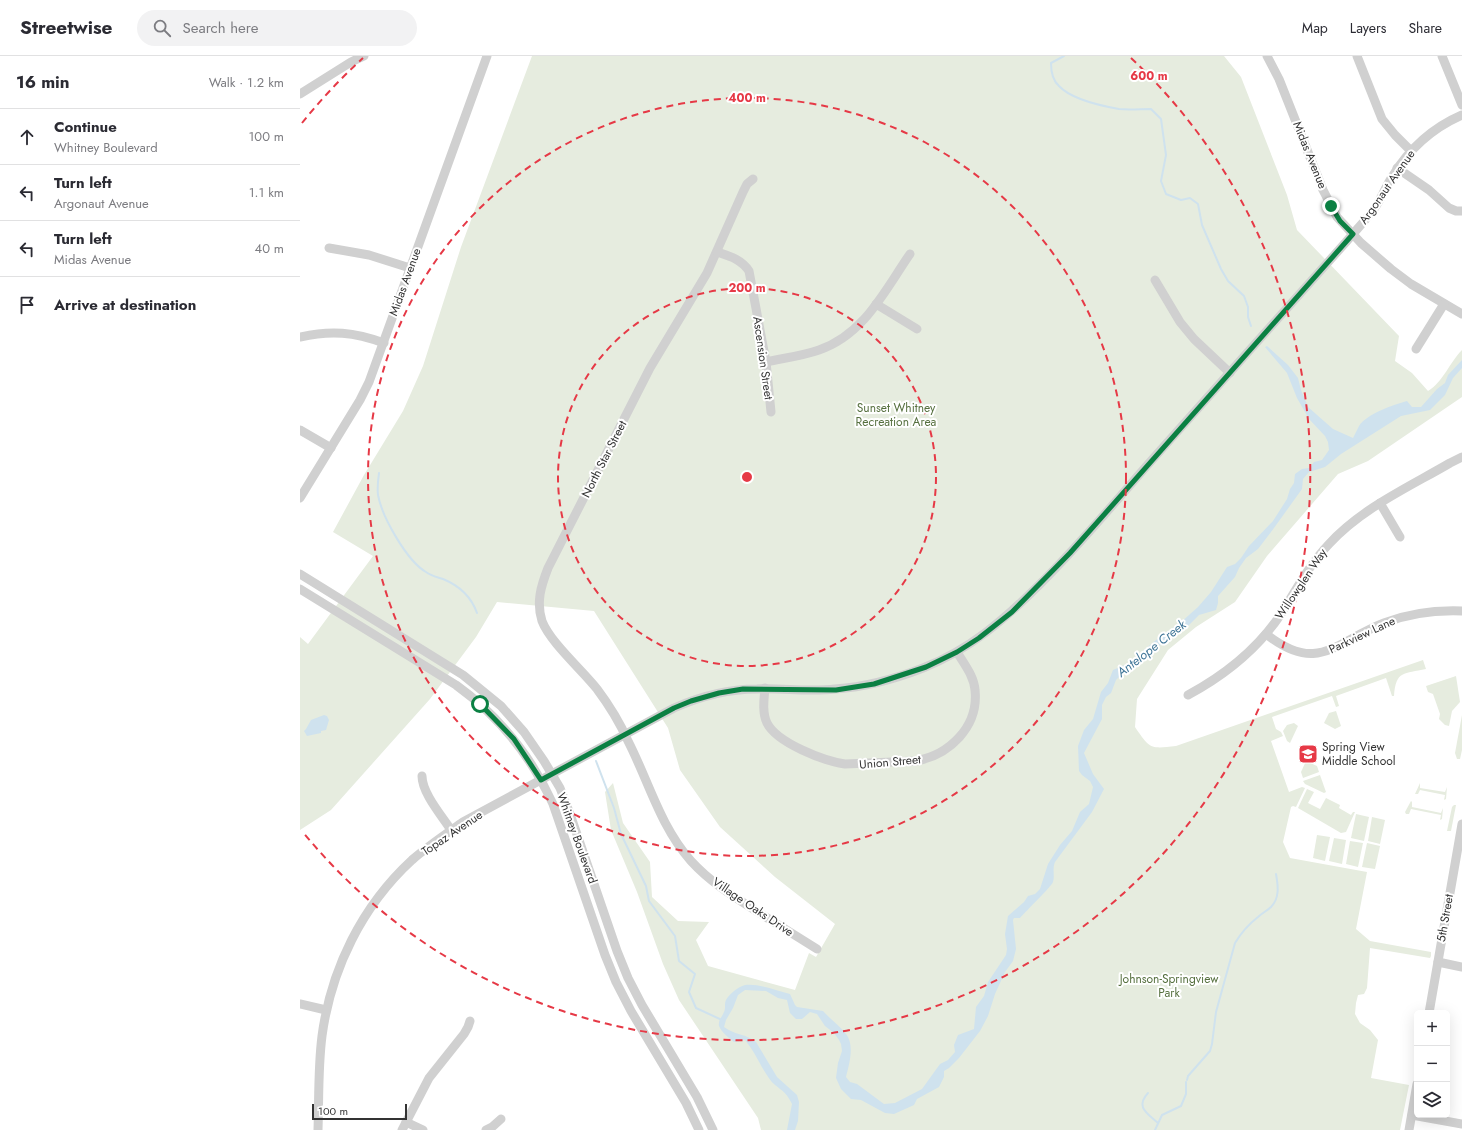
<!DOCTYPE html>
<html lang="en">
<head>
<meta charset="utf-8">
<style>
  body { margin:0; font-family:Jost,sans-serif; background:#f2f2f3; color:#2b2b33 }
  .controls { position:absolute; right:12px; bottom:12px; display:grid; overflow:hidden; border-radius:6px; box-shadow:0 4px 16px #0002 }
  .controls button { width:36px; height:36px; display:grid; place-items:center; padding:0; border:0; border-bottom:1px solid #e1e1e2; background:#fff; color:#2b2b33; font:20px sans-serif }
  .scale { position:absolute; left:12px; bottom:10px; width:95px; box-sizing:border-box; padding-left:4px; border:2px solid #333; border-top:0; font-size:11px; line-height:14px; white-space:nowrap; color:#333; -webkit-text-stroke:3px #fff; paint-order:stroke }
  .stop { position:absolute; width:12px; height:12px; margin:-9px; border:3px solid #0b8043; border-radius:50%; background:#fff }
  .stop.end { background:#0b8043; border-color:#fff; box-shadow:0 1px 4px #0008 }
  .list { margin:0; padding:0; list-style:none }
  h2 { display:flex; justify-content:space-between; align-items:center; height:52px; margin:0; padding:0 16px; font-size:17px }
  h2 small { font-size:13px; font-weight:400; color:#7c7c81 }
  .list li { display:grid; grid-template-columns:26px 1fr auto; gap:12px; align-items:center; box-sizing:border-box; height:56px; padding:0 16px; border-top:1px solid #e1e1e2 }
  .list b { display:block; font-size:15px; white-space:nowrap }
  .list p { margin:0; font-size:13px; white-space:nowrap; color:#7c7c81 }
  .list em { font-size:13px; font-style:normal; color:#7c7c81 }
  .icon { flex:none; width:22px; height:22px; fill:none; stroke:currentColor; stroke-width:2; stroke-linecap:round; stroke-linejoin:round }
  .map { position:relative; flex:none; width:1162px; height:1074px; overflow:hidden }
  header { display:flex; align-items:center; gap:24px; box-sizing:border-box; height:56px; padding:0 20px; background:#fff; border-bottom:1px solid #e1e1e2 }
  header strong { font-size:19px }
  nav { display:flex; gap:22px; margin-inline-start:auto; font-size:14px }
  .search { width:280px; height:36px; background:#f2f2f3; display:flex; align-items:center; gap:10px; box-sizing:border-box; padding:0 14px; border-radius:22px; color:#7c7c81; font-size:15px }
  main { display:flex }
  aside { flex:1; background:#fff }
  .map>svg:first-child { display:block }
  .green { fill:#e6ecdf }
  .water { fill:#cfe2ee }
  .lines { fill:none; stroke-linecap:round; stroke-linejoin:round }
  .stream { stroke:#cfe2ee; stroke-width:2 }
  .minor { stroke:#d0d0d0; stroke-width:9 }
  .route { stroke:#0b8043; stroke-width:5 }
  .ring { fill:none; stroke:#e63946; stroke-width:2; stroke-dasharray:7 5 }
  .labels { text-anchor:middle; stroke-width:4; stroke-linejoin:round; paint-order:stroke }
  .street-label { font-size:12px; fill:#333; stroke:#fff }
  .park-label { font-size:12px; fill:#56703f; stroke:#fff }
  .poi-label { font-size:12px; fill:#333; stroke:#fff; text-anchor:start }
  .water-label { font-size:13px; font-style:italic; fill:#3f7597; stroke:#fff }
  .centre { fill:#e63946; stroke:#fff; stroke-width:2 }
  .ring-label { font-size:12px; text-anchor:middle; font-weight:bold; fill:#e63946; stroke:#fff; stroke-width:4; stroke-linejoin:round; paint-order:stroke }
</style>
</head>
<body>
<header>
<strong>Streetwise</strong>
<div class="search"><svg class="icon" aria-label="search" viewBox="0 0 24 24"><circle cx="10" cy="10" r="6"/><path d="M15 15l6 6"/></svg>Search here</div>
<nav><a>Map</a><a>Layers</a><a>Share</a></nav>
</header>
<main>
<aside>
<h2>16 min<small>Walk · 1.2 km</small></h2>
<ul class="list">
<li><svg class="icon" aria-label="ahead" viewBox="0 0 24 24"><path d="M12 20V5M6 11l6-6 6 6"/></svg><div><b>Continue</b><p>Whitney Boulevard</p></div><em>100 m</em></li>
<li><svg class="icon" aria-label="left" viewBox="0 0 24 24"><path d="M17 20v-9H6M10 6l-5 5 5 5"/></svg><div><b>Turn left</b><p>Argonaut Avenue</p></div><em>1.1 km</em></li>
<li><svg class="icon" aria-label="left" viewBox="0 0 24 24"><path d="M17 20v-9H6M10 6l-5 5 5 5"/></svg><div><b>Turn left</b><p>Midas Avenue</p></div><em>40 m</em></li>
<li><svg class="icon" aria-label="arrive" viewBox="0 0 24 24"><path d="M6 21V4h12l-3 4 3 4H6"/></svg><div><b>Arrive at destination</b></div></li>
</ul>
</aside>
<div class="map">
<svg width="1162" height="1074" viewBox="0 0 1162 1074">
  <rect width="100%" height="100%" fill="#fff"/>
  <g class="green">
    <path d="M 232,0 L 924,0 L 941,21 L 987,139 L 997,174 L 1099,280 L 1095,305 L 1112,317 L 1128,335 C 1143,326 1150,306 1162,294 L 1162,341 L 1068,405 L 1038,418 L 967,500 L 935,546 L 896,571 L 868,594 L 837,643 L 835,671 C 850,693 850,693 876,690 L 1123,604 L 1126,613 C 1104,618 1096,614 1094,640 L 1092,640 L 1086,622 L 1036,640 L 1039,650 L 1036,651 L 1032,640 L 972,661 L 976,673 L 981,676 L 983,680 L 971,685 L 989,736 L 1002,731 L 1005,732 L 996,751 L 993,750 L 991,751 L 983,786 L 990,802 L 1067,816 L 1056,873 L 1070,885 L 1131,896 L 1131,900 L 1130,902 L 1070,892 L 1067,932 L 1064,938 L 1058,939 L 1056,947 L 1055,958 L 1060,967 L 1070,974 L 1078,984 L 1071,1022 L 1109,1029 L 1100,1074 L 461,1074 L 458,1062 L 379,944 L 363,908 L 337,836 L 311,774 L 305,736 L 313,727 L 323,767 L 350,806 L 352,841 L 378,865 L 409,866 L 396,884 L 408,910 L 495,934 L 509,897 L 516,901 L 535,868 L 475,821 L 420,771 L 380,714 L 368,672 L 294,555 L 197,546 L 176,581 L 130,643 L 31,754 L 0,774 L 0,581 L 8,588 L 73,500 L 33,476 L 64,419 L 103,355 L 123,310 L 161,191 Z"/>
    <polygon points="1156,620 1160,646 1152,655 1149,670 1145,669 1139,663 1140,658 1133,638 1128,636 1126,630"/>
    <polygon points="1036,655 1041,670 1035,673 1024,667 1029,657"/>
    <polygon points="1162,659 1162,694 1160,703 1157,703 1155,697"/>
    <polygon points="994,667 998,670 990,687 987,685 983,675 987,669"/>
    <polygon points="1006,705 1017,710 1019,716 1003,722 1001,716"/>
    <polygon points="1020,719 1026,736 1024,737 1005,728 1003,725"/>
    <polygon points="1120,727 1120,732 1145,736 1147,731 1146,743 1144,744 1145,739 1120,734 1118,738 1115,738"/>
    <polygon points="1007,733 1014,736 1008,747 1020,753 1026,742 1040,749 1039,752 1051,759 1053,756 1055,756 1046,776 1041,777 998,752"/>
    <polygon points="1111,745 1112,746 1112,751 1141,757 1143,752 1142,763 1140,764 1141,759 1111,753 1109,758 1106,758 1105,756"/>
    <polygon points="1154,749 1156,749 1151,775 1147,775 1152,751"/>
    <polygon points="1056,758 1069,761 1064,785 1051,782"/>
    <polygon points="1072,761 1085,764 1080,788 1068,785"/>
    <polygon points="1017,779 1030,781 1025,805 1013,802"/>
    <polygon points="1034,782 1046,784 1042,808 1029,805"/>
    <polygon points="1050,785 1063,787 1058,811 1046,808"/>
    <polygon points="1067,787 1080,790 1075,813 1062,811"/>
  </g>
  <g class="water">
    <path d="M 967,290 L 988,309 L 998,322 L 1001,334 L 1008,351 L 1033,373 L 1053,382 C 1055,378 1057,374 1059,370 C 1068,357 1093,349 1107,345 L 1112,351 L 1121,351 L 1137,333 L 1145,327 L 1148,319 L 1162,304 L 1162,312 L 1153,322 L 1145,339 L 1130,354 L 1101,360 L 1041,398 L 1025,411 L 1009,416 L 1003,423 L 1002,433 L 974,472 L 958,493 L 946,502 L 939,512 L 935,521 L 918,540 L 918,547 L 916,554 L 899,559 L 885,573 L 879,576 L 871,583 L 858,590 L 831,614 L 824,616 L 816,624 L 811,637 L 806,641 L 802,649 L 802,663 L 784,697 L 793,718 L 804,733 L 792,756 L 755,806 C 752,813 755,820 753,826 C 751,831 726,855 720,862 L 714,862 L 713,864 L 716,893 L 713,905 L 705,916 L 695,938 L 688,960 L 680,975 L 659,1002 L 649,1012 L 644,1015 L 644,1021 L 639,1031 L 617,1043 L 614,1049 L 594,1058 L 585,1057 L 561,1044 L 551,1043 L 541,1033 L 536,1022 L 538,1007 L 542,995 L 541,988 L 539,984 L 534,977 L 525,970 L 517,958 L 510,956 L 502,963 L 496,963 L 490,957 L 487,944 L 478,942 L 466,935 L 445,934 L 438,939 L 433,952 L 426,964 L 424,971 C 434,979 447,978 456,986 L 477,1021 L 497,1039 L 499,1046 L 498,1065 L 495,1074 L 487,1074 L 492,1048 C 489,1042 486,1037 480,1033 C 477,1030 473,1028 471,1025 C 461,1012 456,997 445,984 L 434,986 C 428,981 422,977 419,970 C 418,964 422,961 424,956 C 426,952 424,948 426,944 C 429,938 438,931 445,929 C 459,927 477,935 490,938 L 495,949 L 497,951 L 523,955 C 530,963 539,969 546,978 C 555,989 549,1009 546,1021 L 550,1026 L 557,1028 L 584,1048 L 595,1047 L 622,1033 L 640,1008 L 648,1004 L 655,996 L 654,989 L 658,979 L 674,973 L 676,951 L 684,940 L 688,926 L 706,899 L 707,893 L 705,878 L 708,860 L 724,846 L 728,840 L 735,838 L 740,833 L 748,808 L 760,789 L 772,775 L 780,756 L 789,748 L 793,731 L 790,725 L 782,719 L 779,715 L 778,690 L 784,674 L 793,663 L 801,636 L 808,627 L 813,614 L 827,608 L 861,580 L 880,567 L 898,551 L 911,536 L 927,511 L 935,508 L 941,502 L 949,490 L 973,465 L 987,443 L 990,433 L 994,427 L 995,418 L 1002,413 L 1009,412 L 1014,406 L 1022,404 L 1029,394 L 1028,386 L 1025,380 L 1009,363 L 997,342 L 987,317 L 965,291 Z"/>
    <polygon points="24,659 27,660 29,664 26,674 21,675 21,677 7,680 4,675 6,673 11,664"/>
  </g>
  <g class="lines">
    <g class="stream">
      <path d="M 764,0 L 751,7 C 751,15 752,24 759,30 C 771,43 802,50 819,53 C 829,54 841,53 851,53 L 861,63 L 866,99 L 861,125 L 866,138 L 881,144 L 890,142 L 898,148 L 902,169 L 921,213 L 928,225 L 944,240 L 948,251 L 948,261 L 951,270"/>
      <path d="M 79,417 C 78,424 77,431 78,439 C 82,461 107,505 126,516 C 131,520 137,521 143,523 C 160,530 171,540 177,557"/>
      <polyline points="296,705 314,752 321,778 346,830 349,845 375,880 379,905 395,918 389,936 396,952 422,964"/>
      <path d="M 887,1024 L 888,1020 L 910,995 L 912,988 L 916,956 L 935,887 C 941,877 949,868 958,861 C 962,857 967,855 971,851 C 980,842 978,829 976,818"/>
      <path d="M 848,1037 C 835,1051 847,1057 858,1067"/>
      <polyline points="855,1074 862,1059 881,1050 886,1038 886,1026"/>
    </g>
    <g class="minor">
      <polyline points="967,0 979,23 1023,134 1037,161 1061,187 1091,213 1111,228 1162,258"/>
      <polyline points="1057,0 1082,63 1095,79 1111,95"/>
      <polyline points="1142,0 1162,49"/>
      <polyline points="0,38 51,6 64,0"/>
      <polyline points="1097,112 1129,134 1149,152 1156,155 1162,155"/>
      <path d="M 453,123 L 447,128 L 443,136 L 407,217 L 350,312 L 248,512 C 241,530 236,546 242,565 C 250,586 282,614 297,633 C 309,649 320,667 328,685 C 349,726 360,770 391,805 C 411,827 436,842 461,858 C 480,870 498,881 517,893"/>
      <polyline points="29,192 69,199 110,212"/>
      <path d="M 417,196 C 429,200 441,203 449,215 L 466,306 L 471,356"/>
      <polyline points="855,224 880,266 894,283 930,317"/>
      <polyline points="576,248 617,273"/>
      <path d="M 0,281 C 31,274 54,276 84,287"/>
      <polyline points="1116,293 1144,248"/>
      <path d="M 466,306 C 484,302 502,300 519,294 C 564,279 585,234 610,198"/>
      <polyline points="0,374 31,392"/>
      <polyline points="0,442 60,344 69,326 187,0"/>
      <polyline points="1080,447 1100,481"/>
      <polyline points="0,518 163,619 201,650 224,676 244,705 260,732 270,758 317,895 328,922 342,949 397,1041 413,1074"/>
      <path d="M 0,533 L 156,629 C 199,660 231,700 253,748 L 305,899 L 316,926 L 331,955 L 386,1047 L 399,1074"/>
      <path d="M 966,578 C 1018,619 1035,586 1084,567 C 1110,557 1135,554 1162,555"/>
      <path d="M 465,632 C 464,643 462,657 467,667 C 477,687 524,705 545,708 L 616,705 C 649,699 679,671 675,634 C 674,620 664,608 657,596"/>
      <path d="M 888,639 C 925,619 957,594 981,558 C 996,534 1009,509 1029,488 C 1062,452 1109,431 1150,407 L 1162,401"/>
      <path d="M 122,720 C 122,737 142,760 151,774"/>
      <polyline points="1138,906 1162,911"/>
      <polyline points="0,948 26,954"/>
      <polyline points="1129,957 1162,768"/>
      <polyline points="1112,1059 1162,1068"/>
      <polyline points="106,1066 123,1074"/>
      <path d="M 18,1074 C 19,1043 18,1011 22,980 C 31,913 62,850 112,804 C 128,790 146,778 163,766 L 374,652 C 401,640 428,633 457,633 C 483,632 509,636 535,633 C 565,631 595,623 623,612 C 669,594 704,564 738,530 C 778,491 814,447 851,405 C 916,332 981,259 1046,186 C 1056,174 1067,163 1076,150 C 1082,141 1086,130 1092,121 C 1109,93 1132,72 1162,59"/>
      <polyline points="102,1074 129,1022 164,978 168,971 170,965"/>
      <polyline points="186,1074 192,1071 201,1063"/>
      <polyline points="1109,1074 1117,1028"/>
    </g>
  </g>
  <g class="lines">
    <polyline class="route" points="180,648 214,683 241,724 374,652 391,645 419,637 443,633 536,634 574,628 626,611 657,596 679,582 712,556 770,497 1053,178 1040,165 1031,150"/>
  </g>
  <g class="ring">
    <circle cx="447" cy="421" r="189"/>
    <circle cx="447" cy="421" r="379"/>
    <path d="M2 67A568 568 0 0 1 63 2M831 2A568 568 0 1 1 2 775"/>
  </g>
  <defs>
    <symbol id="school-square" viewBox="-11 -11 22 22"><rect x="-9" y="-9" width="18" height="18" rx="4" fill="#e63946" stroke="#fff"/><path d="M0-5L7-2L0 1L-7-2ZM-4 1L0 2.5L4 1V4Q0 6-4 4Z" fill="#fff"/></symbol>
  </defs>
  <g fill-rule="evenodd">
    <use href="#school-square" x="997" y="687" width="22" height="22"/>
  </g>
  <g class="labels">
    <g class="street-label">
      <text transform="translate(1010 99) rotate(68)" y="4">Midas Avenue</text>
      <text transform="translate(1087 131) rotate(-55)" y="4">Argonaut Avenue</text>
      <text transform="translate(105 226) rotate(-70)" y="4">Midas Avenue</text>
      <text transform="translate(463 302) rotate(82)" y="4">Ascension Street</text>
      <text transform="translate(304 403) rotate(-63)" y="4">North Star Street</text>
      <text transform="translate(1001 528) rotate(-56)" y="4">Willowglen Way</text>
      <text transform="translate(1062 579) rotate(-25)" y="4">Parkview Lane</text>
      <text transform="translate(590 706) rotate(-5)" y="4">Union Street</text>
      <text transform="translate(152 777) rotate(-34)" y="4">Topaz Avenue</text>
      <text transform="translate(277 782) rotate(70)" y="4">Whitney Boulevard</text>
      <text transform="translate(453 851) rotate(34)" y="4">Village Oaks Drive</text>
      <text transform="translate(1145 862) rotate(-80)" y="4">5th Street</text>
    </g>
    <g class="park-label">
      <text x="596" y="356">Sunset Whitney<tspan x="596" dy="14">Recreation Area</tspan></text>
      <text x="869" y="927">Johnson-Springview<tspan x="869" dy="14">Park</tspan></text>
    </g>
    <g class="poi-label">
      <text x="1022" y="695">Spring View<tspan x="1022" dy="14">Middle School</tspan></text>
    </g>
    <g class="water-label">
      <text transform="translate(851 592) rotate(-38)" y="5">Antelope Creek</text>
    </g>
  </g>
  <circle cx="447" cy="421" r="6" class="centre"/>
  <g class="ring-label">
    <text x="849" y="24">600 m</text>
    <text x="447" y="46">400 m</text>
    <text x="447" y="236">200 m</text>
  </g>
</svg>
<div class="controls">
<button>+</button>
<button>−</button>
<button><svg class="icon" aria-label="layers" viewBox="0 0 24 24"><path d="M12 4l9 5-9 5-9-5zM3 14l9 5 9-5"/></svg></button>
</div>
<div class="scale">100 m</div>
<div class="stop" style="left:180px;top:648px"></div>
<div class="stop end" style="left:1031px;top:150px"></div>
</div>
</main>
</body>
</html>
